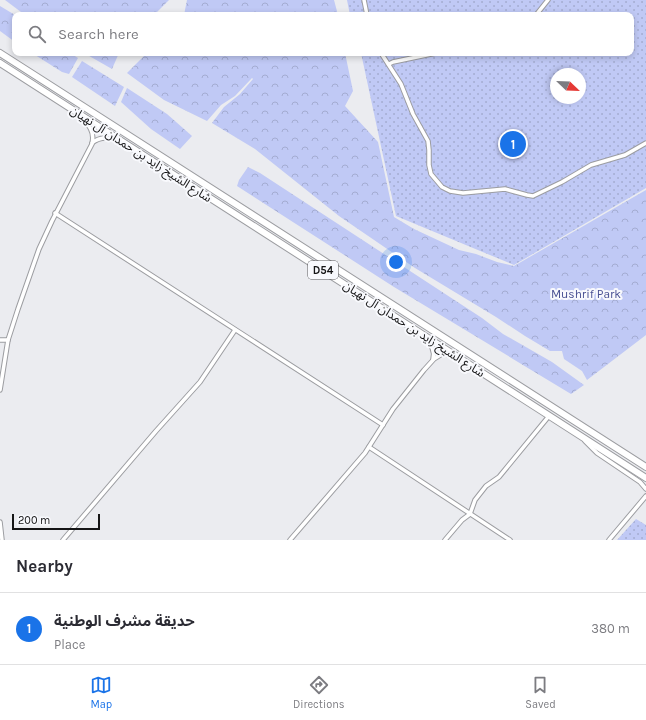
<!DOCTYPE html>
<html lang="en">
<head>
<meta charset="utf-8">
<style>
  body { margin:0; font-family:Karla,"Noto Sans Arabic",sans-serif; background:#f7f7f7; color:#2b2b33 }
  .compass { position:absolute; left:550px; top:68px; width:36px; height:36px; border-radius:50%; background:#fff; box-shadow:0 2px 6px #0003; rotate:113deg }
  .scale { position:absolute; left:12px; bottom:10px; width:88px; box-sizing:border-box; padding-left:4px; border:2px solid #151516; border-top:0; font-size:11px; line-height:14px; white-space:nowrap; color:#151516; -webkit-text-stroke:3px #f8f9fd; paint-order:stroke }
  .you { position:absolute; left:396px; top:262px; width:14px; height:14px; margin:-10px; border:3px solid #fff; border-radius:50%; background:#1a73e8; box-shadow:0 0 0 6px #1a73e833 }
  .badge { display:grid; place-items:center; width:26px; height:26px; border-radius:50%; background:#1a73e8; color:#fff; font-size:13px; font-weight:700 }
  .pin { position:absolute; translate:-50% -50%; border:2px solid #fff; box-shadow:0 1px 4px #0006 }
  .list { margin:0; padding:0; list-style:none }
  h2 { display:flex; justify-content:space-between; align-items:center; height:52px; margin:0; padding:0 16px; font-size:17px }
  h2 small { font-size:13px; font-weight:400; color:#7c7c81 }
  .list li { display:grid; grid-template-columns:26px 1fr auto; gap:12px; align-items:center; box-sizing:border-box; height:72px; padding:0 16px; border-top:1px solid #e1e1e2 }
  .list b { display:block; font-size:15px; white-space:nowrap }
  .list p { margin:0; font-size:13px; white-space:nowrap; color:#7c7c81 }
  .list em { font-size:13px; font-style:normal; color:#7c7c81 }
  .icon { flex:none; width:22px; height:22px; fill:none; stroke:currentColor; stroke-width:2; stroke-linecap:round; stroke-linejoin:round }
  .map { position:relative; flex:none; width:646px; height:540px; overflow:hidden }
  .search { position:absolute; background:#fff; box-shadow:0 2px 6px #0003; left:12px; right:12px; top:12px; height:44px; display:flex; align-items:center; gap:10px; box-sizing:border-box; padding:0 14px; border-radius:8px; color:#7c7c81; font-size:15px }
  .sheet { height:124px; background:#fff }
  nav { display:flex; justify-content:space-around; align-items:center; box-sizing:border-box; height:56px; border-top:1px solid #e1e1e2; background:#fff; font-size:11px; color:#7c7c81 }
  nav a { display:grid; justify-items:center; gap:2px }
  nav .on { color:#1a73e8 }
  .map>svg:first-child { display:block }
  .forest { fill:url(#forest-crowns) }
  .park { fill:url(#park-dots); fill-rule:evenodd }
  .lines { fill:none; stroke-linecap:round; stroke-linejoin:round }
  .street-casing { stroke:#9c9da1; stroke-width:5.5 }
  .highway-casing { stroke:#9c9da1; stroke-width:8 }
  .street { stroke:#fff; stroke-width:3.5 }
  .highway { stroke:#fff; stroke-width:6 }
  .labels { text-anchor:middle; stroke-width:4; stroke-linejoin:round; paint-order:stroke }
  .shield { fill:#f8f9fd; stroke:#59595b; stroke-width:1 }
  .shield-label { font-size:11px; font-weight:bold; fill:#151516 }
  .street-label { font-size:12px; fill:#151516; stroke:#f8f9fd }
  .park-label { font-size:12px; fill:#464e92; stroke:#f8f9fd }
</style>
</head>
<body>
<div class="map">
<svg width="646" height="540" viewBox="0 0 646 540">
  <defs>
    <pattern id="forest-crowns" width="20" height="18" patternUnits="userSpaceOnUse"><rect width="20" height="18" fill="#c0c9f5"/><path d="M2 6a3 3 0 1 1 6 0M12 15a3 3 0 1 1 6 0" fill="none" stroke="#a4acd1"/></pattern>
    <pattern id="park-dots" width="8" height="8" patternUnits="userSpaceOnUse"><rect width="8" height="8" fill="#c0c9f5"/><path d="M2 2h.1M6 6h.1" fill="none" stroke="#a4acd1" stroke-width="1.8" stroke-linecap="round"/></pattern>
  </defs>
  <rect width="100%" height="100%" fill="#ebecf0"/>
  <g class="forest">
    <polygon points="5,0 169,0 154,15 25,15"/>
    <polygon points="187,0 334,0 338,15 184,15"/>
    <polygon points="0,6 15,15 15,42 0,31"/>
    <polygon points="32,53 70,53 78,58 69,74 62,72"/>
    <polygon points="84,53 119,53 112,69"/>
    <polygon points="147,53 345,53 353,91 345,106 378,142 394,217 414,229 459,250 476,254 497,262 514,266 646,190 646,335 587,380 582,371 564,359 562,351 550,351 525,336 496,317 415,268 339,216 255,149 212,123 224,107 240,94 253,79 252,78 235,96 221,105 207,121 164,100 127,73"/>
    <polygon points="82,61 124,87 115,106 72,77"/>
    <polygon points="127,88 167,114 192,136 180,149 151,129 121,102"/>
    <polygon points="248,167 260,173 482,318 503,334 552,362 584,385 571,394 394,287 237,186 239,180"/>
  </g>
  <g class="park">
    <path d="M 347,0 L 646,0 L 646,188 L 514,265 L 396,216 L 361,53 L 631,53 L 631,15 L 350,15 ZM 556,74 L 580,74 L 580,98 L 556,98 Z"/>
    <polygon points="636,519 646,525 646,540 617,540"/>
  </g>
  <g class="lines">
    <defs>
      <g id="street">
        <polyline points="364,0 367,15"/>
        <polyline points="536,15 548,0"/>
        <polyline points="381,53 401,84 413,114 428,141 429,150 429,165 431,174 442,187 450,191 463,193 505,189 527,195 533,196 562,182 591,165 625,155 646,143"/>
        <polyline points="389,64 393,62 436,53"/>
        <path d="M 92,143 C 99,137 106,137 114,139"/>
        <polyline points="55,213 383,425"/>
        <path d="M 425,339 C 431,344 435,351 433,359"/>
        <polyline points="0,340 8,340"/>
        <path d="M 0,390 L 8,340 L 18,309 L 39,249 L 52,221 L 92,144 C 95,131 89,125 80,117"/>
        <polyline points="585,441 597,453 640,482 646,489"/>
        <polyline points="369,447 510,540"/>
        <polyline points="0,522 2,540"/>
        <polyline points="63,540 156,431 200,382 235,330"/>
        <polyline points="290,540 365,453 393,409 424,370 434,359 442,354 446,354 453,357"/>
        <polyline points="445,540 462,520 470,514 475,500 486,486 499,477 549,416"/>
        <polyline points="609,540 646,496"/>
      </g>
      <g id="highway">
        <polyline points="0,53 646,467"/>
        <polyline points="0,63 646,478"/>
      </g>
    </defs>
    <use href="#street" class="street-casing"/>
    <use href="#highway" class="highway-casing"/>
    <use href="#street" class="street"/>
    <use href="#highway" class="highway"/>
  </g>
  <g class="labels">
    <rect class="shield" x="308" y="261" width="30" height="18" rx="3"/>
    <g class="shield-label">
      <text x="323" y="274">D54</text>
    </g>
    <g class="street-label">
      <text transform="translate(141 154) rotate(33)" y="4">شارع الشيخ زايد بن حمدان آل نهيان</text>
      <text transform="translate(414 329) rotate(33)" y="4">شارع الشيخ زايد بن حمدان آل نهيان</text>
    </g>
    <g class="park-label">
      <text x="586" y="298">Mushrif Park</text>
    </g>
  </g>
</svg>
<svg class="compass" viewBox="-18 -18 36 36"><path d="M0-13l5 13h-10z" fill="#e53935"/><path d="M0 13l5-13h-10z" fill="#7c7c81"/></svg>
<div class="scale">200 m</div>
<div class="you"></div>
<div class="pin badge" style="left:513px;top:144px">1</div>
<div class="search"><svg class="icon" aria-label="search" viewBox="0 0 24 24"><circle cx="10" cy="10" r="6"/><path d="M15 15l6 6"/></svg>Search here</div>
</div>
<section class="sheet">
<h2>Nearby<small></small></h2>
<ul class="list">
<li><span class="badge">1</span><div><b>حديقة مشرف الوطنية</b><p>Place</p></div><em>380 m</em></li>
</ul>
</section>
<nav>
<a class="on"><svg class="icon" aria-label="map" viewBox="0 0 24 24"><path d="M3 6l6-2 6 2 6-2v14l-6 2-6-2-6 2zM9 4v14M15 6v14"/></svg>Map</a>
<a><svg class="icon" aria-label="directions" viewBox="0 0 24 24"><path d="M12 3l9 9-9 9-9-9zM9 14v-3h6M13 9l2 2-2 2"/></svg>Directions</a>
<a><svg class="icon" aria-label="saved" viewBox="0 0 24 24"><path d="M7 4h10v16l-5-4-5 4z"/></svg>Saved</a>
</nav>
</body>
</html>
